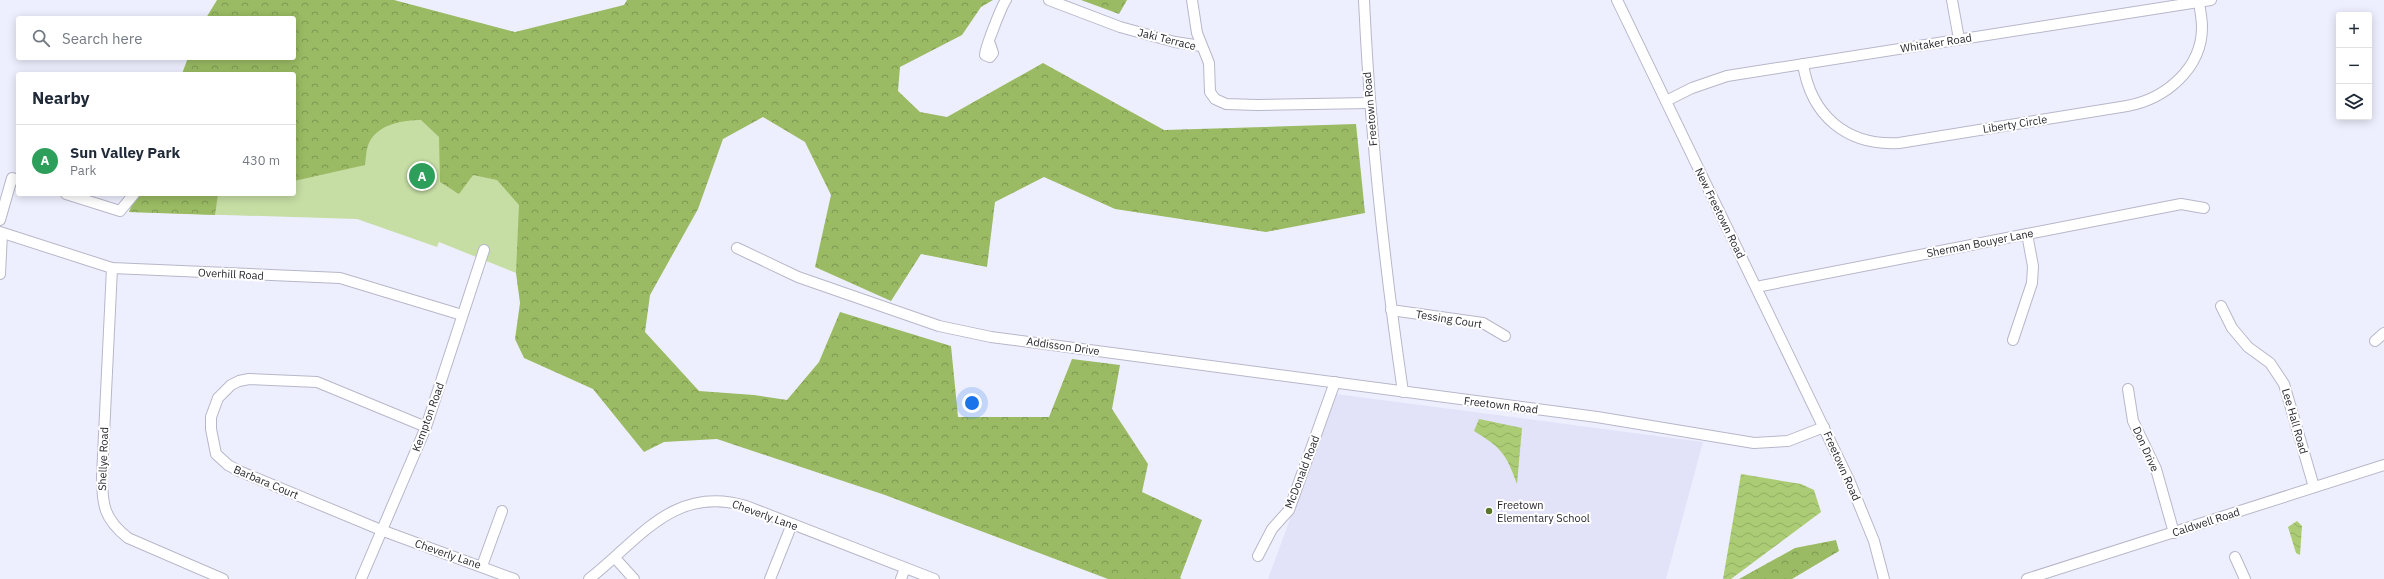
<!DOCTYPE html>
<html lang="en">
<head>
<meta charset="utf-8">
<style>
  body { margin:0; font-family:"IBM Plex Sans",sans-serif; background:#f6f6f7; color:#1f2937 }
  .controls { position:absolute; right:12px; top:12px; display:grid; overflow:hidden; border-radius:4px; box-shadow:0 2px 10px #0003 }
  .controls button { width:36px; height:36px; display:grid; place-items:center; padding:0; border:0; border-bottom:1px solid #e0e1e3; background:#fff; color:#1f2937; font:20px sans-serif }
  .you { position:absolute; left:972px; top:403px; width:14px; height:14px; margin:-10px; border:3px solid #fff; border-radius:50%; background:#1a73e8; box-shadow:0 0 0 6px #1a73e833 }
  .badge { display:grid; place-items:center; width:26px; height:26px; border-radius:50%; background:#5b7629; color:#fff; font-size:13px; font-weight:700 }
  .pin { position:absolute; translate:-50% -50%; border:2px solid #fff; box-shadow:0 1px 4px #0006 }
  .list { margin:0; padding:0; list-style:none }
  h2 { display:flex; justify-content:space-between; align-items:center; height:52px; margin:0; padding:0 16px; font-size:17px }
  h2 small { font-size:13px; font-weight:400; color:#747a83 }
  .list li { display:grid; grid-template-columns:26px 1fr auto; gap:12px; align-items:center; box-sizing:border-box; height:72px; padding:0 16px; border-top:1px solid #e0e1e3 }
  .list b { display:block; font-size:15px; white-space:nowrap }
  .list p { margin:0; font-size:13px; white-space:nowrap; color:#747a83 }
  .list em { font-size:13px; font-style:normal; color:#747a83 }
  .icon { flex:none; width:22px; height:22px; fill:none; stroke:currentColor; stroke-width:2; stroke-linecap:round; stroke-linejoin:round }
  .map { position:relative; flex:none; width:2384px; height:579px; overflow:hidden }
  .search { position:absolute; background:#fff; box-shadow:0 2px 10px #0003; left:16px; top:16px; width:280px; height:44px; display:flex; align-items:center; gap:10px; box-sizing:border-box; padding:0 14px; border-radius:4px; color:#747a83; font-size:15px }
  .panel { position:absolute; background:#fff; box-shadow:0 2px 10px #0003; left:16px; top:72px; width:280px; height:124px; border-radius:4px }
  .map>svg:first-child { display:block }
  .built { fill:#e2e3f8 }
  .green { fill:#c6dda4 }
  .forest { fill:url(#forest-crowns) }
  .water { fill:url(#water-waves) }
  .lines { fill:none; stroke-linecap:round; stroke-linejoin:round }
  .minor-casing { stroke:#b6b7c9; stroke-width:12 }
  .minor { stroke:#fff; stroke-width:10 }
  .poi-dot { fill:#5b7629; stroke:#fff; stroke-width:1.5 }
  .labels { text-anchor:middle; stroke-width:4; stroke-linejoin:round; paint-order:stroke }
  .street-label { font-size:11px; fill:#27272e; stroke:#fff }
  .poi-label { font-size:11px; fill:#27272e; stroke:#fff; text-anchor:start }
</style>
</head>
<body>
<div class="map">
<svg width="2384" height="579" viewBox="0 0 2384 579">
  <defs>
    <pattern id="forest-crowns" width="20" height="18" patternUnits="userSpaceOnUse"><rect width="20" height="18" fill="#9aba63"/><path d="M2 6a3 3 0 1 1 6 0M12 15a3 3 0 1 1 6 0" fill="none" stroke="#7e9752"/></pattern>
    <pattern id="water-waves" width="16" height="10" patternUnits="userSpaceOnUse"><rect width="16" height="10" fill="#abcc74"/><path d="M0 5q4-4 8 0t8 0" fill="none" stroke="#93af65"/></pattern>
  </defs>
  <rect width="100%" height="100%" fill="#eeeffe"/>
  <polygon class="built" points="1336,394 1703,442 1666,579 1268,579"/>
  <polygon class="green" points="188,58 289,58 557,159 516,273 439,242 437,247 357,219 129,212 136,194 294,194 294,74 182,74"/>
  <g class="forest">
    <path d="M 217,0 L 394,0 L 515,32 L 624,5 L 627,0 L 993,0 L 981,7 L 962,35 L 900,67 L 898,91 L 920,112 L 947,117 L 1043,63 L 1164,130 L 1356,124 L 1365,213 L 1266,232 L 1115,209 L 1044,177 L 995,202 L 987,267 L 921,254 L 891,301 L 815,267 L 831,195 L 805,142 L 763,117 L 723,139 L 698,209 L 650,295 L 645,332 L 699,391 L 754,395 L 787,400 L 819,362 L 840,312 L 951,346 L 958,417 L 1049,417 L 1072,359 L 1120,365 L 1112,409 L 1148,464 L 1142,492 L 1202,520 L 1180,578 L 1182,579 L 1108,579 L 885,495 L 717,439 L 664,442 L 644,452 L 593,389 L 524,358 L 515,339 L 520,303 L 516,273 L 519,205 L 497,180 L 473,175 L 459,194 L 440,182 L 439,137 L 421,120 C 403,120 378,124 369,143 C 366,149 366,158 365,165 L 294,181 L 294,74 L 182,74 L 188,58 L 294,58 L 294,18 L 206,18 Z"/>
    <polygon points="1081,0 1127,0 1119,14"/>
    <polygon points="136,194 218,194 215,215 129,212"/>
    <polygon points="1836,540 1839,551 1792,579 1739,579 1795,548"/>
  </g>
  <g class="water">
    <path d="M 1479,419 L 1522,428 L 1517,484 C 1506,454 1502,448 1474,431 Z"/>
    <polygon points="1741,474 1801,484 1814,490 1821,512 1731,579 1723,579"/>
    <polygon points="2297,521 2302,526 2300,555 2296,553 2288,527"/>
  </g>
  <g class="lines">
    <defs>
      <g id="minor">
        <polyline points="1049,0 1120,27 1175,42 1201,46"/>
        <polyline points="1192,0 1197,33 1209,63 1210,92 1215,99 1226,104 1257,105 1369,103"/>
        <path d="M 1364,0 C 1370,131 1384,262 1403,392"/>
        <polyline points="1617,0 1849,480 1874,541 1884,579"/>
        <polyline points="1952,0 1959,39"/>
        <path d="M 990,44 L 993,53 L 990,57 L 985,55 C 984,51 1002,5 1006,0"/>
        <path d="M 1803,64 C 1811,115 1846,146 1899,143 L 2127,106 C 2165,99 2202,69 2202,27 C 2202,19 2200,10 2199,2"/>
        <polyline points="1666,101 1692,88 1727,76 2211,0"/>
        <polyline points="66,194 120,211 134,194"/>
        <polyline points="0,220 12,178 18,180"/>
        <polyline points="0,232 112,268 340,278 462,315"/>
        <polyline points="737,248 798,277 939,326 991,337 1597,417 1754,443 1788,441 1824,427"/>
        <path d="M 112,268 L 102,476 C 102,505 104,519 128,538 L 223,579"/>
        <polyline points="0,274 2,233"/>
        <polyline points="1756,287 2181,204 2204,208"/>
        <polyline points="2221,306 2232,328 2248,347 2270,363 2284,384 2314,487"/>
        <polyline points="1391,310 1483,323 1505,336"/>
        <polyline points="2013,340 2032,283 2033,266 2027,234"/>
        <polyline points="2375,341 2384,333"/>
        <polyline points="2128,389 2133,421 2156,469 2174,533"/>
        <polyline points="426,427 317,382 249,379 239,381 231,385 218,398 211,417 211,429 216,454 228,465 239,471 381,530 514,579"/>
        <polyline points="1258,556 1272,529 1289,510 1335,382"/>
        <polyline points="2235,557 2245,579"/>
        <polyline points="615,558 634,579"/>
        <polyline points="482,566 502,511"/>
        <polyline points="361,579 426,427 484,250"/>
        <path d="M 589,579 C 639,540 674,484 746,506 L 934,579"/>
        <polyline points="770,579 792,524"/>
        <polyline points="901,579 905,568"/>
        <polyline points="2027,579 2384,465"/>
      </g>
    </defs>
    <use href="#minor" class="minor-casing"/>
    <use href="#minor" class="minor"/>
  </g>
  <circle class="poi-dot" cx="1489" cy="511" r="4"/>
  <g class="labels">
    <g class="street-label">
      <text transform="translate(1167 39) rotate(14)" y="4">Jaki Terrace</text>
      <text transform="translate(1936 43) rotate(-9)" y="4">Whitaker Road</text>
      <text transform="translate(1370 109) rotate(-95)" y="4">Freetown Road</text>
      <text transform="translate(2015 124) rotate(-9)" y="4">Liberty Circle</text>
      <text transform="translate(1720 213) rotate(64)" y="4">New Freetown Road</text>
      <text transform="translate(1980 243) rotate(-11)" y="4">Sherman Bouyer Lane</text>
      <text transform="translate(231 274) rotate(3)" y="4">Overhill Road</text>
      <text transform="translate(1449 319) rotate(9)" y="4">Tessing Court</text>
      <text transform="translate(1063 346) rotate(8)" y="4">Addisson Drive</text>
      <text transform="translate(1501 405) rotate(7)" y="4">Freetown Road</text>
      <text transform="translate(428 417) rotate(-70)" y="4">Kempton Road</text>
      <text transform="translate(2295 421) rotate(74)" y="4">Lee Hall Road</text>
      <text transform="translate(2146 449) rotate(66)" y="4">Don Drive</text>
      <text transform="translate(103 459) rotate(-88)" y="4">Shellye Road</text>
      <text transform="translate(1842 466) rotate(66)" y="4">Freetown Road</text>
      <text transform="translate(1302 472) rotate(-69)" y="4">McDonald Road</text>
      <text transform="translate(266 482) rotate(23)" y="4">Barbara Court</text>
      <text transform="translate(765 515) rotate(20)" y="4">Cheverly Lane</text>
      <text transform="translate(2206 522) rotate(-18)" y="4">Caldwell Road</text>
      <text transform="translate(448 554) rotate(19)" y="4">Cheverly Lane</text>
    </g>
    <g class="poi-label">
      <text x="1497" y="509">Freetown<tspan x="1497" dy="13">Elementary School</tspan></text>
    </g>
  </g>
</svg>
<div class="controls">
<button>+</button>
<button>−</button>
<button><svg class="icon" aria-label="layers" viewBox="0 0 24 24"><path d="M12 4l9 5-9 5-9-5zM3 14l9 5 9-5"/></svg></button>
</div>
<div class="you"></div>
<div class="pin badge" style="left:422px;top:176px;background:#2e9e5b">A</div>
<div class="search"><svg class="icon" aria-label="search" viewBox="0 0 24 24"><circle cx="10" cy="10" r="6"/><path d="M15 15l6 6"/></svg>Search here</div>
<section class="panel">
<h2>Nearby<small></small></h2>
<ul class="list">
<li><span class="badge" style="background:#2e9e5b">A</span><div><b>Sun Valley Park</b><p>Park</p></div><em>430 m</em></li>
</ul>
</section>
</div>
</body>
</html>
